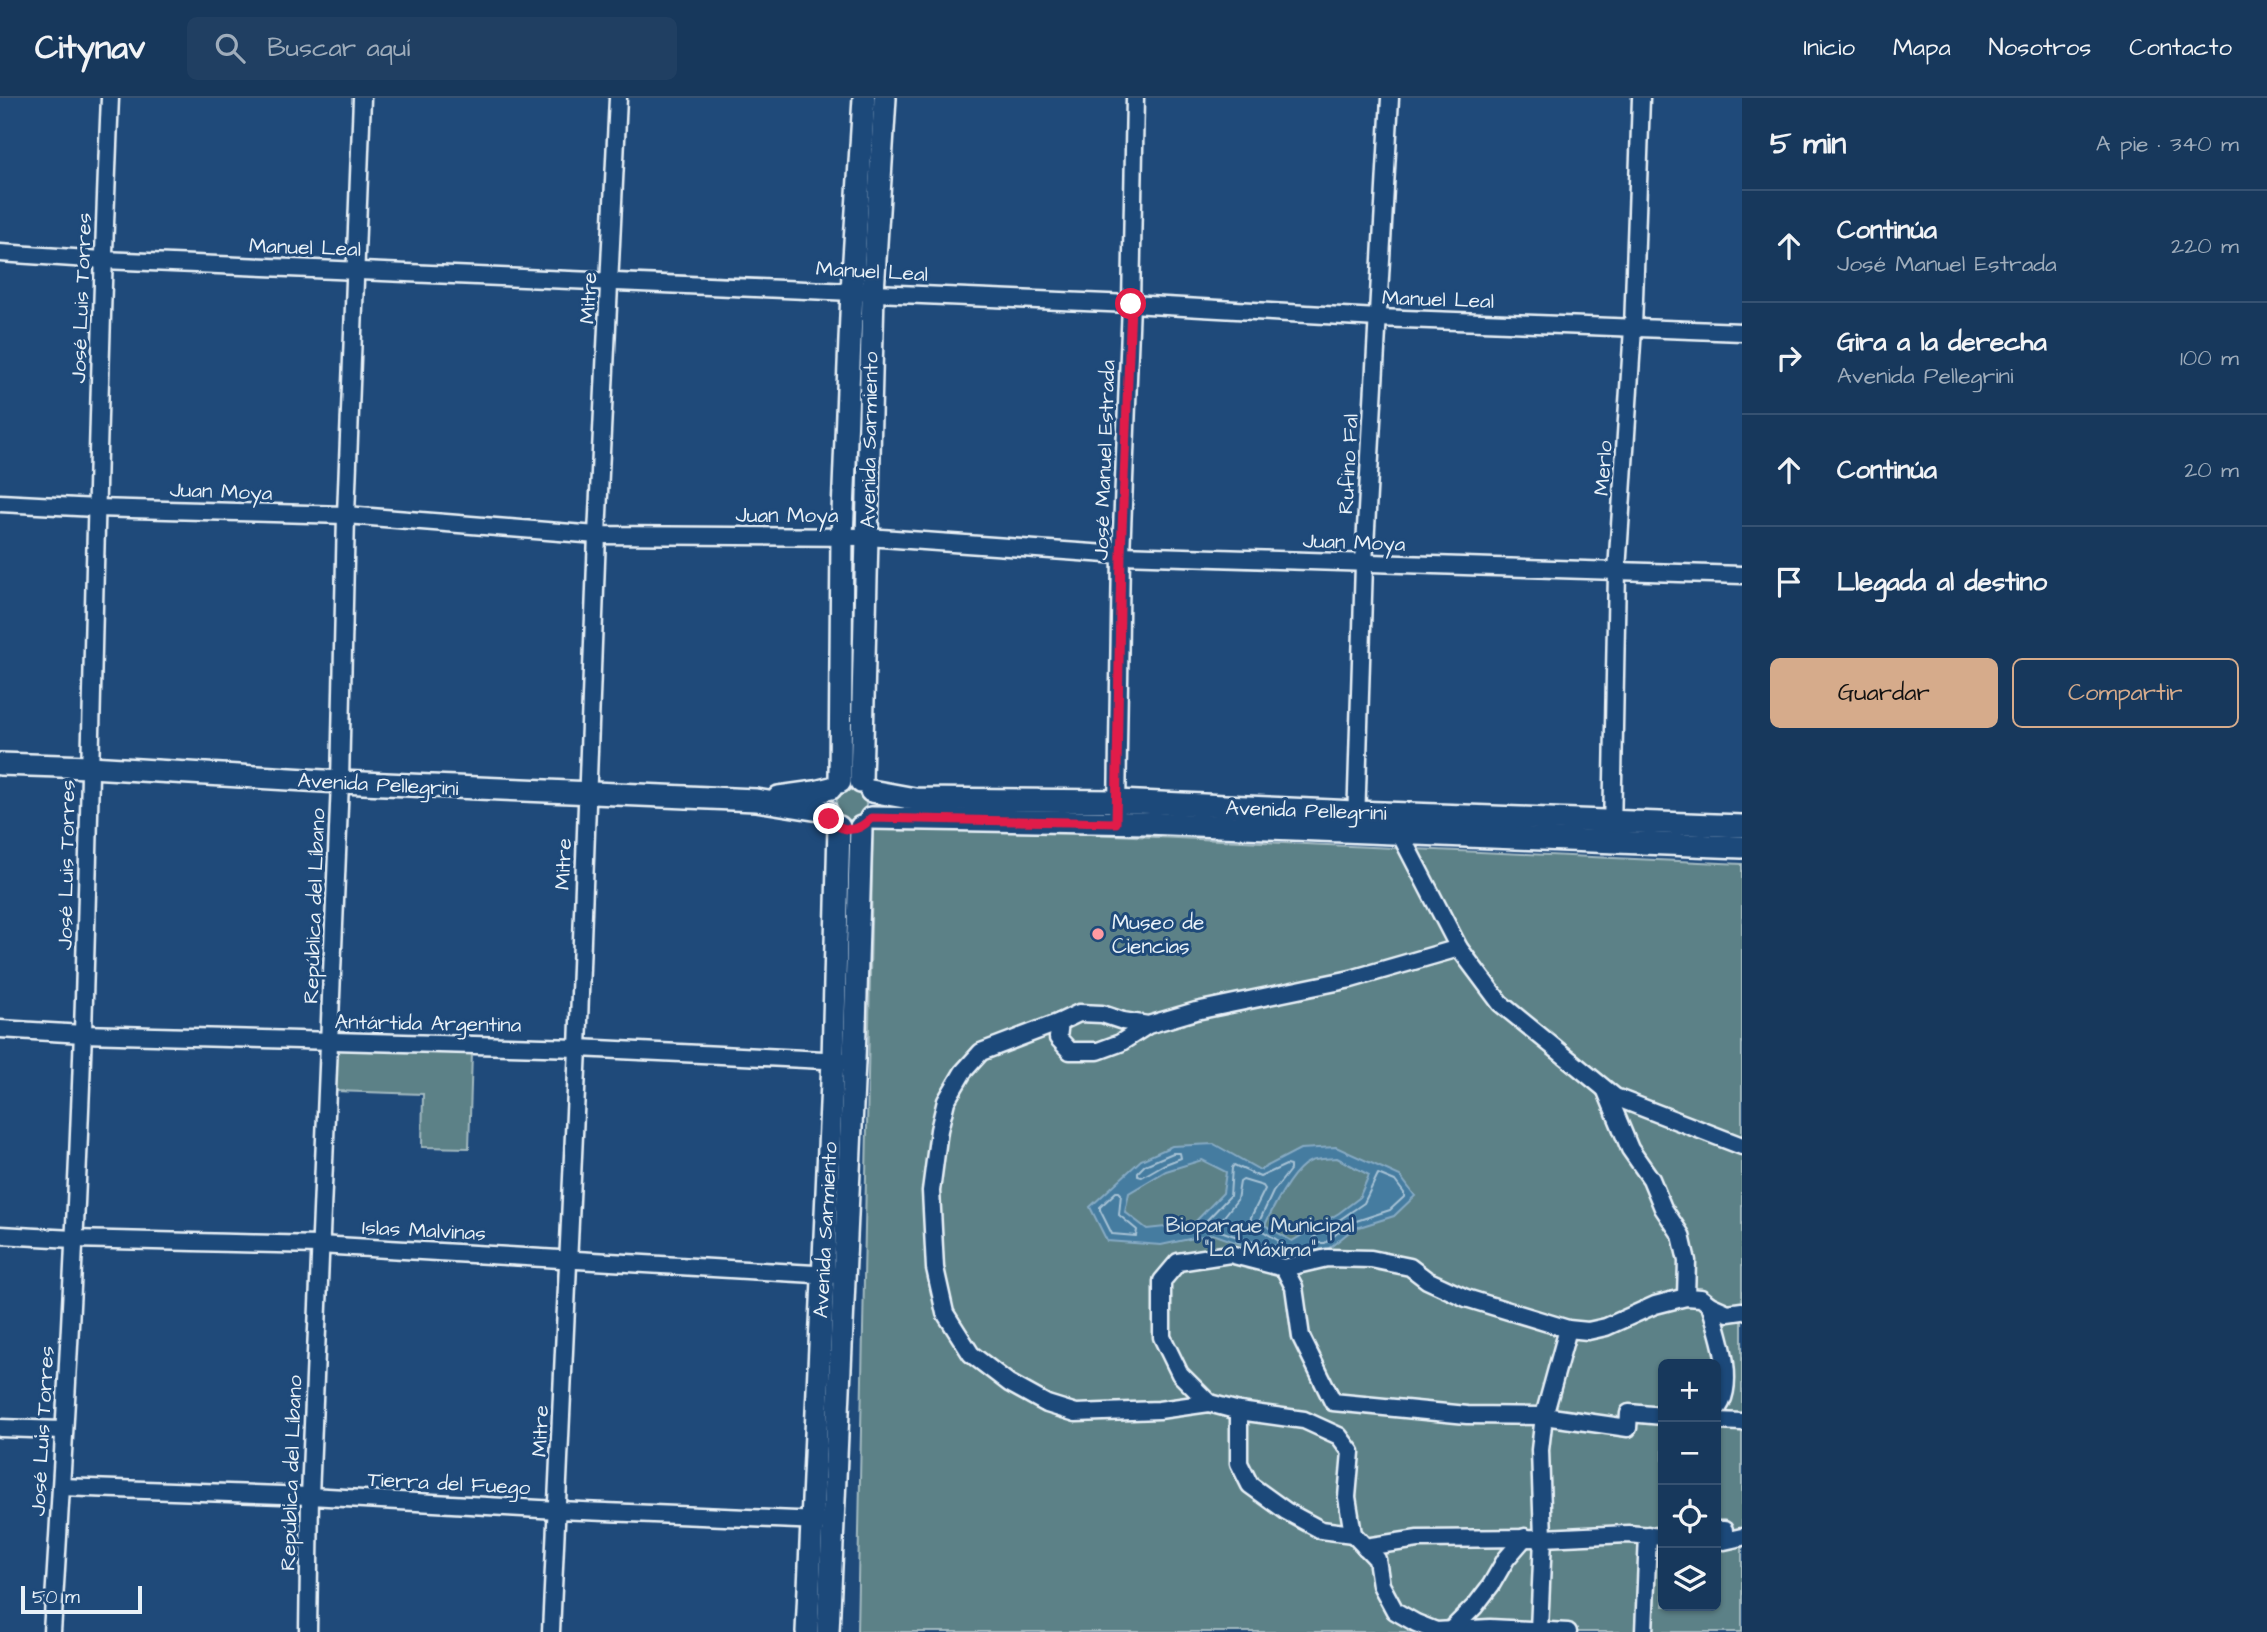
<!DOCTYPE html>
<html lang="es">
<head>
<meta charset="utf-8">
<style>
  body { margin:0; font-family:"Architects Daughter",sans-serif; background:#203f62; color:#f1f3f6 }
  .controls { position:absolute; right:21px; bottom:21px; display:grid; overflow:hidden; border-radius:10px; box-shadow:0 2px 5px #0004 }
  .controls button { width:63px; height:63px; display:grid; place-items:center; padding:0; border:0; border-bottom:2px solid #365272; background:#17385c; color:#f1f3f6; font:35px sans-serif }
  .scale { position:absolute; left:21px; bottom:18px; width:121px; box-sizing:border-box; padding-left:7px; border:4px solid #e8f1f8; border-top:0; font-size:19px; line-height:24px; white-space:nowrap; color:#e8f1f8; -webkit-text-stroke:5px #1f4a7a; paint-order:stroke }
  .stop { position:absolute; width:21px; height:21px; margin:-16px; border:5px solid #e11d48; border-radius:50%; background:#fff }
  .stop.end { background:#e11d48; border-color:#fff; box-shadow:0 2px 7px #0008 }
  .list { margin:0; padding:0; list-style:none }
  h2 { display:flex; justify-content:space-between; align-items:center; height:91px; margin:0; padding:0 28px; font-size:30px }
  h2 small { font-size:23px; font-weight:400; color:#9eacbb }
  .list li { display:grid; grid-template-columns:46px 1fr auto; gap:21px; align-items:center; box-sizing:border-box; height:112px; padding:0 28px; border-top:2px solid #365272 }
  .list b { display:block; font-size:26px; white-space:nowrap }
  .list p { margin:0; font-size:23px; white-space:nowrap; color:#9eacbb }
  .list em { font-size:23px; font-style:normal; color:#9eacbb }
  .actions { display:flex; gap:14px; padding:21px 28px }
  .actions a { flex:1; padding:16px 0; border:2px solid #d6ab8b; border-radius:10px; text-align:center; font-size:24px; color:#d6ab8b }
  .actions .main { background:#d6ab8b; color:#111 }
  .icon { flex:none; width:38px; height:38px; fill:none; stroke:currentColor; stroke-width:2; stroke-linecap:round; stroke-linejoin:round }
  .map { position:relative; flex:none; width:1742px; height:1534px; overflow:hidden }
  header { display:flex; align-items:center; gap:42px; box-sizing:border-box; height:98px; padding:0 35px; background:#17385c; border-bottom:2px solid #365272 }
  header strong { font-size:33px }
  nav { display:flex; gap:38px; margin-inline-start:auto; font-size:24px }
  .search { width:490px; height:63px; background:#203f62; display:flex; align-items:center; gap:18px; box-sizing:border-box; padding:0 24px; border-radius:10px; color:#9eacbb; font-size:26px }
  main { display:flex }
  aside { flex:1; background:#17385c }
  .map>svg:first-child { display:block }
  .green { fill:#5c8187; stroke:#a2b9c0; stroke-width:2; fill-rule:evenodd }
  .water { fill:#447ba0; stroke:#86aac3; stroke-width:2; fill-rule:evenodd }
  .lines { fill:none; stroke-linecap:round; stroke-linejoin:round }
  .shore { stroke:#a6c2d5; stroke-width:2 }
  .street-casing { stroke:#e8f1f8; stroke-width:21 }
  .secondary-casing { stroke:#e8f1f8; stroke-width:26 }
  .street { stroke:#1f4a7a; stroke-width:16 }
  .secondary { stroke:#1f4a7a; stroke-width:21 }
  .route { stroke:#e11d48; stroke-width:9 }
  .poi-dot { fill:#ff9aa2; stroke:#1f4a7a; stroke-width:2.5 }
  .labels { text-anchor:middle; stroke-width:6; stroke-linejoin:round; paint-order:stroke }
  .street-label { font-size:21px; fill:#e8f1f8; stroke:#1f4a7a }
  .poi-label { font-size:21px; fill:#e8f1f8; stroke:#1f4a7a; text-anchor:start }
  .park-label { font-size:21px; fill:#d3e0e7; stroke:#1f4a7a }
</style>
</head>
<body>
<header>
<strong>Citynav</strong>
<div class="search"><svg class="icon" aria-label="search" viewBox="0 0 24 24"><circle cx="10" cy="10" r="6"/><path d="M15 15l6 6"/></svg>Buscar aquí</div>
<nav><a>Inicio</a><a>Mapa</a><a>Nosotros</a><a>Contacto</a></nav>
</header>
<main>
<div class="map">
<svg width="1742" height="1534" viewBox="0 0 1742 1534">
  <rect width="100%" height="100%" fill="#1f4a7a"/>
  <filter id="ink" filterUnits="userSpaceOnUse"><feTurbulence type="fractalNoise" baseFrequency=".0143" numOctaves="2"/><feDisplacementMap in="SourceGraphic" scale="14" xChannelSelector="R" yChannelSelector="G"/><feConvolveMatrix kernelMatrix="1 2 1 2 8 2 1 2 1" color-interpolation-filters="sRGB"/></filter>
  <g filter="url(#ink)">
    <g class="green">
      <circle cx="851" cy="707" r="15"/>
      <path d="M 873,726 L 1742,766 L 1742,1534 L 857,1534 ZM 1663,1266 L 1716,1266 L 1716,1508 L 1663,1508 Z"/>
      <polygon points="336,950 472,955 469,1050 422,1049 423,996 335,993"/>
    </g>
    <path class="water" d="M 1214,1046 L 1260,1072 L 1300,1051 L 1336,1049 L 1400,1078 L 1415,1098 L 1394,1118 L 1353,1131 L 1328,1151 L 1292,1157 L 1266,1155 L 1213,1136 L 1161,1147 L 1107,1143 L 1090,1109 L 1141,1062 L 1172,1048 ZM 1337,1060 L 1369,1077 L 1359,1100 L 1339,1115 L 1292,1143 L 1265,1127 C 1273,1110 1292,1072 1309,1064 C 1317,1060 1329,1061 1337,1060 ZM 1202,1062 L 1226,1074 L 1223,1095 L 1193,1126 L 1147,1131 L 1125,1114 L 1129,1095 L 1166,1073 Z"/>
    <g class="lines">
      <g class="shore">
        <polygon points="1173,1055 1180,1055 1181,1060 1163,1067 1142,1079 1138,1078 1138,1074 1145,1067"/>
        <path d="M 1234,1067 L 1260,1079 L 1286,1067 L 1290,1068 L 1290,1072 L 1273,1094 L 1259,1124 L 1261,1132 L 1279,1143 L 1277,1148 C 1259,1149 1224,1133 1205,1128 L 1205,1124 L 1230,1098 L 1232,1070 Z"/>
        <polygon points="1378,1076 1395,1083 1404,1095 1404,1099 1390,1112 1350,1125 1325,1145 1313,1145 1313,1140 1364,1105"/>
        <polygon points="1243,1082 1263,1088 1265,1091 1251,1119 1250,1129 1247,1131 1224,1123 1222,1121 1237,1102 1240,1084"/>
        <polygon points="1116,1094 1119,1094 1121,1096 1119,1117 1137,1132 1136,1138 1112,1136 1100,1112 1100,1109"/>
      </g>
      <defs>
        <g id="street">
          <polyline points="0,155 103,162 1131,206 1378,220 1742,234"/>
          <polyline points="0,405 96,410 346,417 597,437 867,439 1121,457 1742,477"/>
          <polyline points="1117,712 1121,457 1131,206 1135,0"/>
          <polyline points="1356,725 1364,466 1390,0"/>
          <polyline points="1612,734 1617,473 1633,230 1641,0"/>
          <polyline points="1400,736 1459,850 1500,905 1615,999 1742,1048"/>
          <polyline points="1060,924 981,954 963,974 946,1003 939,1032 931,1093 935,1170 945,1215 971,1256 1009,1285 1047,1306 1076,1315 1159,1312 1209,1305 1239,1313 1304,1322 1339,1338 1351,1354 1347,1399 1353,1436 1377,1461 1381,1487 1395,1513 1416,1525 1436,1533 1490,1530 1568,1534"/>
          <polyline points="1148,927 1123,923 1102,916 1079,915 1060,924 1058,940 1070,953 1098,953 1120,945 1148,927 1196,913 1351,881 1459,850"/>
          <polyline points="0,931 83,936 578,950 844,963"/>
          <polyline points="1606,993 1630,1051 1651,1081 1663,1110 1681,1137 1687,1163 1686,1199"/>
          <polyline points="0,1137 73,1141 319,1147 832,1177"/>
          <polyline points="1284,1170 1327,1160 1371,1161 1410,1169 1427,1182 1466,1200 1568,1231 1588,1233 1606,1229 1655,1207 1686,1199 1701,1200 1710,1207 1728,1215 1742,1213"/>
          <path d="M 1710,1207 C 1718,1233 1738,1288 1716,1312"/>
          <polyline points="1209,1305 1180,1276 1162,1239 1162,1183 1178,1164 1230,1156 1284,1170 1294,1189 1301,1239 1333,1304 1467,1317 1544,1318 1628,1330 1629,1315 1663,1318"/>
          <polyline points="1239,1313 1239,1365 1250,1387 1286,1413 1321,1432 1353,1436"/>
          <polyline points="1716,1323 1742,1324"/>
          <polyline points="0,1330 63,1332"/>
          <polyline points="61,1389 310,1398 558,1412 821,1423"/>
          <polyline points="1716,1432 1724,1432 1724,1443 1742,1439"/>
          <polyline points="1365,1449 1418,1441 1543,1440 1628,1436 1663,1439"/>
          <polyline points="1451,1532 1475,1508 1491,1487 1506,1461 1525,1439"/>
          <polyline points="1539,1532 1543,1440 1540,1352 1544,1318 1568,1231"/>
          <path d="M 52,1534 C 65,1334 76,1133 83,933 C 93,622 96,311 110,0"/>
          <polyline points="308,1534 310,1398 340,684 346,417 362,0"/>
          <polyline points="551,1534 578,950 597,437 618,0"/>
          <polyline points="1644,1534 1648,1437"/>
        </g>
        <g id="secondary">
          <polyline points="0,666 90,669 340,684 756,702 826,713"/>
          <polyline points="840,684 842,439 852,193 864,0"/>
          <polyline points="861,684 873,194 885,0"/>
          <polyline points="871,693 915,701 1117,703 1355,714 1742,728"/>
          <polyline points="779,699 815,694 831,690"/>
          <polyline points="871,720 1146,725 1742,749"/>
          <polyline points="807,1534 833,962 839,729"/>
          <polyline points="828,1534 854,963 861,729"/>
        </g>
      </defs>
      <use href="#street" class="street-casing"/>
      <use href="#secondary" class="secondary-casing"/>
      <use href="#street" class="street"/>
      <use href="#secondary" class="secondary"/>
    </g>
  </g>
  <g class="lines" filter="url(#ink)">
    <path class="route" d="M 829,721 C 843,735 858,735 871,720 L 1116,725 L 1121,457 L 1131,206"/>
  </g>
  <circle class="poi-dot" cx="1098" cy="836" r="7"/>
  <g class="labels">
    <g class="street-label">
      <text transform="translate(305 149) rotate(2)" y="7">Manuel Leal</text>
      <text transform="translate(872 173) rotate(3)" y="7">Manuel Leal</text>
      <text transform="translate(81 200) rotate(-88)" y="7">José Luis Torres</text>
      <text transform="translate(588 200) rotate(-87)" y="7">Mitre</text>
      <text transform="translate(1438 201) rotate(2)" y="7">Manuel Leal</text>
      <text transform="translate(869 342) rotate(-89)" y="7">Avenida Sarmiento</text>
      <text transform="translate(1104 362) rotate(-88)" y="7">José Manuel Estrada</text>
      <text transform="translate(1348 366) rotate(-87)" y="7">Rufino Fal</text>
      <text transform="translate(1603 370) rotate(-86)" y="7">Merlo</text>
      <text transform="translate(221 393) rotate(2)" y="7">Juan Moya</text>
      <text x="787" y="424">Juan Moya</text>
      <text transform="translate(1354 444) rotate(2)" y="7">Juan Moya</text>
      <text transform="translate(378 686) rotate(3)" y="7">Avenida Pellegrini</text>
      <text transform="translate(1306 712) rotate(2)" y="7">Avenida Pellegrini</text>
      <text transform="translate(563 766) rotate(-88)" y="7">Mitre</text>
      <text transform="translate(66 767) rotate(-89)" y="7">José Luis Torres</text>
      <text transform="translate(314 808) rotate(-88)" y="7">República del Líbano</text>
      <text transform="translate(428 925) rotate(1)" y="7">Antártida Argentina</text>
      <text transform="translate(424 1132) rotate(3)" y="7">Islas Malvinas</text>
      <text transform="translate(825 1132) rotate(-87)" y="7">Avenida Sarmiento</text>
      <text transform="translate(42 1333) rotate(-87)" y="7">José Luis Torres</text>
      <text transform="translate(540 1333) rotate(-88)" y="7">Mitre</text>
      <text transform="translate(291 1375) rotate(-88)" y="7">República del Líbano</text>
      <text transform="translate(449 1385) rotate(3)" y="7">Tierra del Fuego</text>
    </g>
    <g class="poi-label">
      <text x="1112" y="831">Museo de<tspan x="1112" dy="24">Ciencias</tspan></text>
    </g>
    <g class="park-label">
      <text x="1260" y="1134">Bioparque Municipal<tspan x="1260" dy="24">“La Máxima”</tspan></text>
    </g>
  </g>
</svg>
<div class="controls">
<button>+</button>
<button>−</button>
<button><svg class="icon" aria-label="locate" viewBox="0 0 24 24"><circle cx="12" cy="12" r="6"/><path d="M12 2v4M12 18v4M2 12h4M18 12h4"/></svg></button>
<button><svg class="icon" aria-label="layers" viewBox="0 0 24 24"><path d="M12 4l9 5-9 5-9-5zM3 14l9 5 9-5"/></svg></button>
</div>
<div class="scale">50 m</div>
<div class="stop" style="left:1131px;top:206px"></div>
<div class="stop end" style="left:829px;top:721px"></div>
</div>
<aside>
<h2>5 min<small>A pie · 340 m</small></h2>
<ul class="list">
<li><svg class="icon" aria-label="ahead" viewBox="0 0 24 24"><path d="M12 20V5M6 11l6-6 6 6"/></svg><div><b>Continúa</b><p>José Manuel Estrada</p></div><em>220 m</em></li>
<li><svg class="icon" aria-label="right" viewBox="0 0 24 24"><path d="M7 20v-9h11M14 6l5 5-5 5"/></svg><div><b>Gira a la derecha</b><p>Avenida Pellegrini</p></div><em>100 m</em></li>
<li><svg class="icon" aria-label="ahead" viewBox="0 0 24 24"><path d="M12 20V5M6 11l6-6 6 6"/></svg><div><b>Continúa</b></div><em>20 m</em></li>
<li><svg class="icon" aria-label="arrive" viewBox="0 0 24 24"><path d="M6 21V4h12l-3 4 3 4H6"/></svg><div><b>Llegada al destino</b></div></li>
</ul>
<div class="actions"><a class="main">Guardar</a><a>Compartir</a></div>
</aside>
</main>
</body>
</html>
